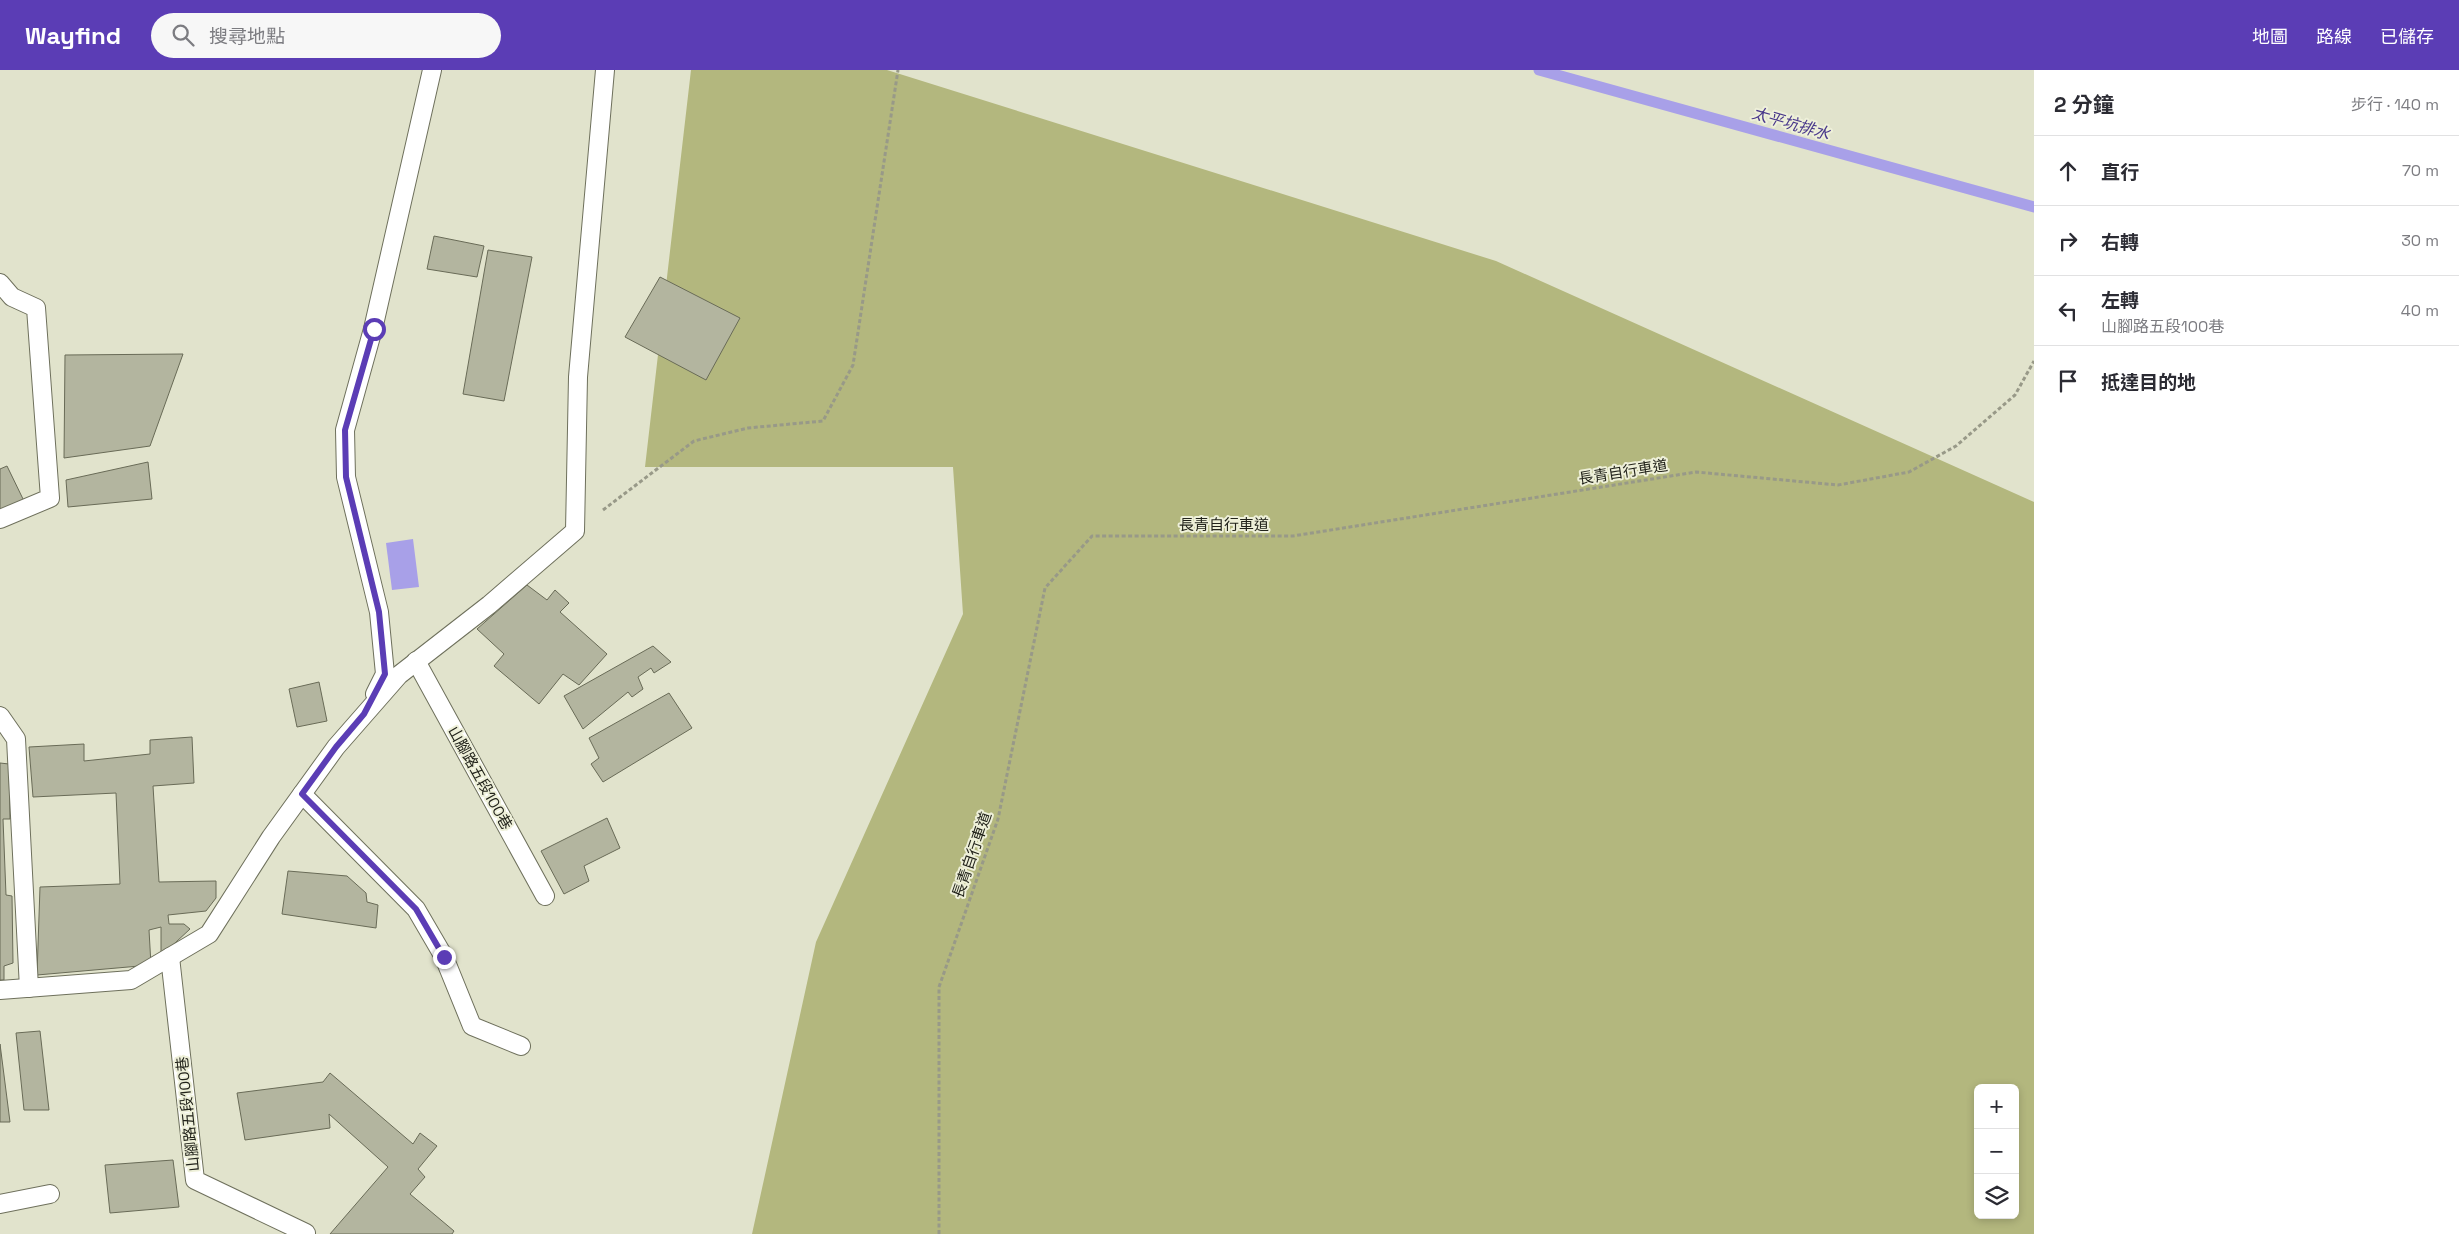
<!DOCTYPE html>
<html lang="zh-TW">
<head>
<meta charset="utf-8">
<style>
  body { margin:0; font-family:"Space Grotesk","Noto Sans TC",sans-serif; background:#f7f7f7; color:#2b2b33 }
  .controls { position:absolute; right:15px; bottom:15px; display:grid; overflow:hidden; border-radius:8px; box-shadow:0 2px 8px #0003 }
  .controls button { width:45px; height:45px; display:grid; place-items:center; padding:0; border:0; border-bottom:1px solid #e1e1e2; background:#fff; color:#2b2b33; font:25px sans-serif }
  .stop { position:absolute; width:15px; height:15px; margin:-11px; border:4px solid #5b3db5; border-radius:50%; background:#fff }
  .stop.end { background:#5b3db5; border-color:#fff; box-shadow:0 1px 5px #0008 }
  .list { margin:0; padding:0; list-style:none }
  h2 { display:flex; justify-content:space-between; align-items:center; height:65px; margin:0; padding:0 20px; font-size:21px }
  h2 small { font-size:16px; font-weight:400; color:#7c7c81 }
  .list li { display:grid; grid-template-columns:32px 1fr auto; gap:15px; align-items:center; box-sizing:border-box; height:70px; padding:0 20px; border-top:1px solid #e1e1e2 }
  .list b { display:block; font-size:19px; white-space:nowrap }
  .list p { margin:0; font-size:16px; white-space:nowrap; color:#7c7c81 }
  .list em { font-size:16px; font-style:normal; color:#7c7c81 }
  .icon { flex:none; width:28px; height:28px; fill:none; stroke:currentColor; stroke-width:2; stroke-linecap:round; stroke-linejoin:round }
  .map { position:relative; flex:none; width:2034px; height:1164px; overflow:hidden }
  header { display:flex; align-items:center; gap:30px; box-sizing:border-box; height:70px; padding:0 25px; background:#5b3db5; color:#fff }
  header strong { font-size:24px }
  nav { display:flex; gap:28px; margin-inline-start:auto; font-size:18px }
  .search { width:350px; height:45px; background:#f7f7f7; display:flex; align-items:center; gap:12px; box-sizing:border-box; padding:0 18px; border-radius:28px; color:#7c7c81; font-size:19px }
  main { display:flex }
  aside { flex:1; background:#fff }
  .map>svg:first-child { display:block }
  .green { fill:#b3b77e; fill-rule:evenodd }
  .water { fill:#a8a0e8 }
  .lines { fill:none; stroke-linecap:round; stroke-linejoin:round }
  .stream { stroke:#a8a0e8; stroke-width:11 }
  .building { fill:#b3b59f; stroke:#696b57 }
  .service-casing { stroke:#6e705c; stroke-width:20 }
  .path { stroke:#989988; stroke-width:3; stroke-dasharray:4 2.5; stroke-linecap:butt }
  .service { stroke:#fff; stroke-width:18 }
  .route { stroke:#5b3db5; stroke-width:6 }
  .labels { text-anchor:middle; stroke-width:4; stroke-linejoin:round; paint-order:stroke }
  .street-label { font-size:15px; fill:#22231b; stroke:#eef0d9 }
  .water-label { font-size:16px; font-style:italic; fill:#49388b; stroke:#eef0d9 }
</style>
</head>
<body>
<header>
<strong>Wayfind</strong>
<div class="search"><svg class="icon" aria-label="search" viewBox="0 0 24 24"><circle cx="10" cy="10" r="6"/><path d="M15 15l6 6"/></svg>搜尋地點</div>
<nav><a>地圖</a><a>路線</a><a>已儲存</a></nav>
</header>
<main>
<div class="map">
<svg width="2034" height="1164" viewBox="0 0 2034 1164">
  <rect width="100%" height="100%" fill="#e1e3cc"/>
  <path class="green" d="M 691,0 L 887,0 L 1496,191 L 2034,432 L 2034,1164 L 752,1164 L 816,872 L 963,544 L 953,397 L 645,397 ZM 1978,1018 L 2015,1018 L 2015,1145 L 1978,1145 Z"/>
  <polygon class="water" points="413,469 419,517 392,520 386,473"/>
  <g class="lines">
    <polyline class="stream" points="1539,0 2034,137"/>
  </g>
  <g class="building">
    <polygon points="434,166 484,176 477,207 427,199"/>
    <polygon points="488,180 532,187 504,331 463,324"/>
    <polygon points="660,207 740,248 706,310 625,267"/>
    <polygon points="183,284 150,376 64,388 65,285"/>
    <polygon points="148,392 152,429 68,437 66,410"/>
    <polygon points="7,396 24,431 0,441 0,399"/>
    <polygon points="527,515 547,530 555,520 569,533 560,542 607,584 579,615 563,604 539,634 494,596 504,584 477,559"/>
    <polygon points="653,576 671,592 654,603 651,598 638,607 643,619 632,627 628,622 583,659 564,626"/>
    <polygon points="319,612 327,651 297,657 289,619"/>
    <polygon points="669,623 692,658 603,712 591,694 599,688 589,668"/>
    <polygon points="192,667 194,713 153,716 159,812 216,811 216,828 206,841 168,845 169,854 184,854 190,859 161,886 161,857 149,860 151,895 37,905 40,817 120,814 116,723 33,727 29,677 84,674 84,691 150,684 150,670"/>
    <polygon points="0,693 9,694 10,749 3,749 6,825 12,826 13,893 4,896 4,910 0,910"/>
    <polygon points="607,748 620,778 584,796 589,811 564,824 541,781"/>
    <polygon points="288,801 347,806 366,823 367,832 378,835 376,858 282,844"/>
    <polygon points="40,961 49,1040 24,1040 16,963"/>
    <polygon points="0,974 10,1052 0,1052"/>
    <polygon points="330,1003 413,1074 420,1063 437,1076 418,1099 425,1107 410,1124 454,1161 452,1164 330,1164 388,1097 329,1044 330,1058 245,1070 237,1023 323,1012"/>
    <polygon points="173,1090 179,1137 110,1143 105,1095"/>
  </g>
  <g class="lines">
    <defs>
      <g id="service">
        <polyline points="0,213 12,227 36,238 50,428 0,449"/>
        <polyline points="416,591 545,826"/>
        <polyline points="375,624 385,604 379,542 346,407 345,360 373,259 432,0"/>
        <polyline points="0,646 16,669 29,918"/>
        <polyline points="302,724 416,839 444,887 472,956 521,976"/>
        <polyline points="170,887 195,1110 306,1163"/>
        <polyline points="0,920 131,910 209,864 271,767 336,677 399,605 489,535 575,461 578,307 605,0"/>
        <polyline points="0,1134 50,1124"/>
      </g>
    </defs>
    <use href="#service" class="service-casing"/>
    <g class="path">
      <polyline points="603,440 694,371 748,358 823,351 853,295 898,0"/>
      <polyline points="939,1164 939,917 998,749 1045,518 1092,466 1293,466 1696,402 1838,415 1909,402 1956,376 2015,325 2034,291"/>
    </g>
    <use href="#service" class="service"/>
  </g>
  <g class="lines">
    <polyline class="route" points="374,259 345,360 346,407 379,542 385,604 364,644 336,677 302,724 416,839 444,887"/>
  </g>
  <g class="labels">
    <g class="street-label">
      <text transform="translate(1623 402) rotate(-9)" y="5">長青自行車道</text>
      <text x="1224" y="460">長青自行車道</text>
      <text transform="translate(480 708) rotate(61)" y="5">山腳路五段100巷</text>
      <text transform="translate(972 785) rotate(-71)" y="5">長青自行車道</text>
      <text transform="translate(188 1044) rotate(-96)" y="5">山腳路五段100巷</text>
    </g>
    <g class="water-label">
      <text transform="translate(1791 53) rotate(16)" y="6">太平坑排水</text>
    </g>
  </g>
</svg>
<div class="controls">
<button>+</button>
<button>−</button>
<button><svg class="icon" aria-label="layers" viewBox="0 0 24 24"><path d="M12 4l9 5-9 5-9-5zM3 14l9 5 9-5"/></svg></button>
</div>
<div class="stop" style="left:374px;top:259px"></div>
<div class="stop end" style="left:444px;top:887px"></div>
</div>
<aside>
<h2>2 分鐘<small>步行 · 140 m</small></h2>
<ul class="list">
<li><svg class="icon" aria-label="ahead" viewBox="0 0 24 24"><path d="M12 20V5M6 11l6-6 6 6"/></svg><div><b>直行</b></div><em>70 m</em></li>
<li><svg class="icon" aria-label="right" viewBox="0 0 24 24"><path d="M7 20v-9h11M14 6l5 5-5 5"/></svg><div><b>右轉</b></div><em>30 m</em></li>
<li><svg class="icon" aria-label="left" viewBox="0 0 24 24"><path d="M17 20v-9H6M10 6l-5 5 5 5"/></svg><div><b>左轉</b><p>山腳路五段100巷</p></div><em>40 m</em></li>
<li><svg class="icon" aria-label="arrive" viewBox="0 0 24 24"><path d="M6 21V4h12l-3 4 3 4H6"/></svg><div><b>抵達目的地</b></div></li>
</ul>
</aside>
</main>
</body>
</html>
